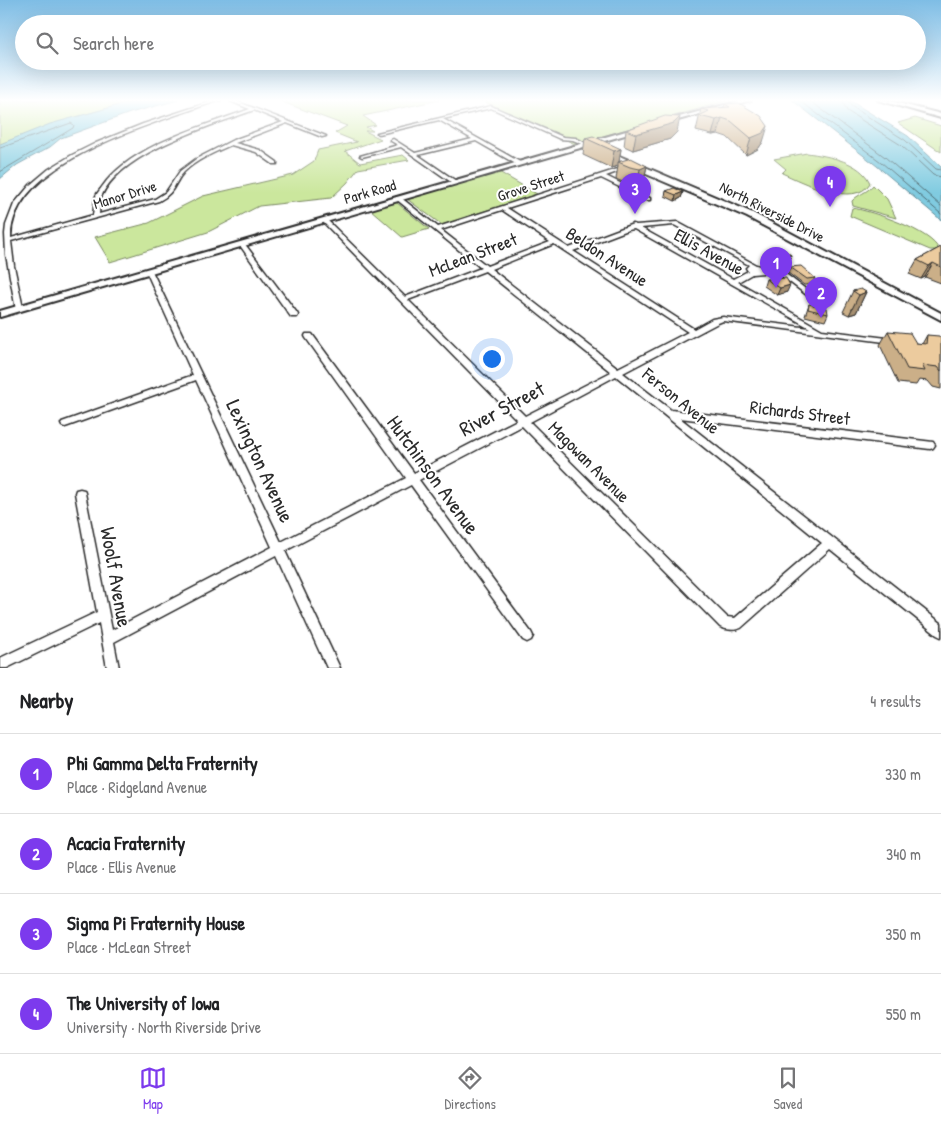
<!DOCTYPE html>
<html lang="en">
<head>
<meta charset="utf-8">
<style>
  body { margin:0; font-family:"Patrick Hand",sans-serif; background:#f6f6f6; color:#202124 }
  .you { position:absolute; left:491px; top:358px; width:18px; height:18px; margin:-12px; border:4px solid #fff; border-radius:50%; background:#1a73e8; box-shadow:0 0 0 8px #1a73e833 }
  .badge { display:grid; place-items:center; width:32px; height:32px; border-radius:50%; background:#7c3aed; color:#fff; font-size:16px; font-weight:700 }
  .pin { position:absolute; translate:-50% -41px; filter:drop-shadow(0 1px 2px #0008) }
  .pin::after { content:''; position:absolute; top:26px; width:18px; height:15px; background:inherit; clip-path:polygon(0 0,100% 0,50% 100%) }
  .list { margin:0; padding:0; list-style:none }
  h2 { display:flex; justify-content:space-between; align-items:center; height:65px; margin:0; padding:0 20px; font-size:21px }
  h2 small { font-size:16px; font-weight:400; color:#757577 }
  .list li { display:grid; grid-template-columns:32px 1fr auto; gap:15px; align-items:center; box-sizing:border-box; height:80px; padding:0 20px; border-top:1px solid #e0e0e0 }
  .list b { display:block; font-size:19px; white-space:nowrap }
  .list p { margin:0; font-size:16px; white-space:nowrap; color:#757577 }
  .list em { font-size:16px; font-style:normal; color:#757577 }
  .icon { flex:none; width:28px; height:28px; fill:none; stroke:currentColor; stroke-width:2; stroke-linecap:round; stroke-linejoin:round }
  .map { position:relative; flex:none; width:941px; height:668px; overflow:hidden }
  .search { position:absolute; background:#fff; box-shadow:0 5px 20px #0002; left:15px; right:15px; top:15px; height:55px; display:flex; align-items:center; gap:12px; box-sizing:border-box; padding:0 18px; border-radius:28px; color:#757577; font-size:19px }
  .sheet { height:385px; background:#fff }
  nav { display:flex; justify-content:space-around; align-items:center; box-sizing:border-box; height:70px; border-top:1px solid #e0e0e0; background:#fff; font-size:14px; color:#757577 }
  nav a { display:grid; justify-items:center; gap:2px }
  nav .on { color:#7c3aed }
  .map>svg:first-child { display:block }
  .green { fill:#cbe79d; stroke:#7b8964 }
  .water { fill:#80cbe0; stroke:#5e8b98 }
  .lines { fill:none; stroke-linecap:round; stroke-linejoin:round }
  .shore { stroke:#4d6b73; stroke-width:1 }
  .street-casing { stroke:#2b2b2b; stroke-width:3 }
  .secondary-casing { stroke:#2b2b2b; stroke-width:4 }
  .street { fill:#fff; fill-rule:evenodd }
  .secondary { fill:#fff; fill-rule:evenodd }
  .wall { fill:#cbaf88; stroke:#2b2b2b }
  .shaded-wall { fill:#a58e6f; stroke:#2b2b2b }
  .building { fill:#eccb9e; stroke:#2b2b2b }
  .labels { text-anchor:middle; stroke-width:4; stroke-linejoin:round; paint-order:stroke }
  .far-street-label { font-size:15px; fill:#2b2b2b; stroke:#fff }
  .street-label { font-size:18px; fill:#2b2b2b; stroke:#fff }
  .near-street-label { font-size:21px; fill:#2b2b2b; stroke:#fff }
</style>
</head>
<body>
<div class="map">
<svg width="941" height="668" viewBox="0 0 941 668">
  <rect width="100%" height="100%" fill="#fff"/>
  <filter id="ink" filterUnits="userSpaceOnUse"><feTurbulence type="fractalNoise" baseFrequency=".02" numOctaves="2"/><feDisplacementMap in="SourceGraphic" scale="10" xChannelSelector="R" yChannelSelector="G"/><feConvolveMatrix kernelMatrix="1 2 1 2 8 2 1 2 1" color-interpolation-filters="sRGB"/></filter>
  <g filter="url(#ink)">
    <g class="green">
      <polygon points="0,100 137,100 87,114 0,145"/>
      <polygon points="277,100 439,100 363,116 376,125 366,127 373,131 365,131 381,139 345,151 360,163 403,155 409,160 358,169 347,183 331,198 259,206 208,232 110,262 95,237 149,223 203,196 293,175 314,161 318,150 357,142 335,133 347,126"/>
      <polygon points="481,100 730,100 575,144"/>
      <polygon points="915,118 941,126 941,152 898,123"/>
      <path d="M 807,153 C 829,156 861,162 870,183 C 855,209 802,182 782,173 L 786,169 L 774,159 Z"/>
      <polygon points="499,172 537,194 442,225 407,199"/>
      <path d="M 873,185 L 887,199 L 896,218 L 853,206 L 852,201 C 858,194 867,193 873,185 Z"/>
      <polygon points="396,202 429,229 402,237 370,209"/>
      <path d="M 852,208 C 872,211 932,231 939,250 L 930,250 L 850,216 Z"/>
    </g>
    <g class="water">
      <polygon points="137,100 178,100 130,113 61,138 50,147 17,165 0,179 0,144 50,124"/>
      <polygon points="792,100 849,100 908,136 941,167 941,220 877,166"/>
    </g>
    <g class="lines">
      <g class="shore">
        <polyline points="799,100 881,162 941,214"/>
        <polyline points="809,100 885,157 941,206"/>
        <polyline points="842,100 847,111 901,145 933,175 941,177"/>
        <polyline points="848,100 851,106 905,140 936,169 941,170"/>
        <polyline points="0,148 71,123 74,125 73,128 0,172"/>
      </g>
      <defs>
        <g id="street">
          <path d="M 216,100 L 221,100 C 213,103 204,105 196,108 C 141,128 10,165 11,238 L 93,215 C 94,210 94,202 96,196 C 97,193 100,190 102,187 C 131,145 204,126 250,109 L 230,101 L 229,100 L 233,100 L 326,136 L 322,137 L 287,123 L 235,143 L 260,150 L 277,162 L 277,164 L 273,164 L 256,152 L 231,145 C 215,152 196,160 184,172 C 173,184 176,192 159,201 L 11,241 L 14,266 L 23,308 L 22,310 L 16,310 L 6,255 L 5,234 L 6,225 L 14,204 L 30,185 L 49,169 L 72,155 L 96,143 L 143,124 ZM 254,110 L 283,122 L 233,140 L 196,159 L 180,171 L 166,192 L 155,199 L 99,214 C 100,208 99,200 102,195 C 123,151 211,126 254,110 Z"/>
          <polygon points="491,106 563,137 576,138 587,144 585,145 573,140 560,139 491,108 443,119 520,162 520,164 516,164 476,141 418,155 456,181 456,183 454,184 401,147 362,157 360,156 398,145 391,141 391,140 393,139 415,153 472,139 439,120 379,134 377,133"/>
          <path d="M 624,167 L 628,168 L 606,176 L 650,198 L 650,200 L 646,200 L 601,178 L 507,208 L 569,248 L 633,224 L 636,225 L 677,222 L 756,265 L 783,272 L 812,294 L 813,295 L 812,296 L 808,296 L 779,274 L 766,272 L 763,273 L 752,274 L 738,282 L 822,330 L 895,339 L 896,341 L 892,343 L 723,321 L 718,323 L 623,373 L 671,410 L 933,442 L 935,445 L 933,448 L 930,449 L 680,418 L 941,623 L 941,637 L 937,635 L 830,549 L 741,628 C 735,631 726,630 720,627 L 522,426 L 419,480 L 531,632 L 533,636 L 531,640 L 527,642 L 523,640 L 411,485 L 285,551 L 340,668 L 327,668 L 276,556 L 114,642 L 119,668 L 107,668 L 99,623 L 7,668 L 0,668 L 0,658 L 97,612 L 75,493 L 76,490 L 80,489 L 84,490 L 85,493 L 112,630 L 272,547 L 196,380 L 68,426 L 65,427 L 62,426 L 61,424 L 62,422 L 193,375 L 146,271 L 147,270 L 149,269 L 152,271 L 281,542 L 406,478 L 306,338 L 305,336 L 306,334 L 312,334 L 414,473 L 517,420 L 322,221 L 322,219 L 326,219 L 405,297 L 481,268 L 396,199 L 396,197 L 400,197 L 438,227 ZM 502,210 L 550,242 L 487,266 L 441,230 ZM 674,225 L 749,265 L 746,268 L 748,271 L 733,279 L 641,228 ZM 634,229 L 810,328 L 723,317 L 712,319 L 694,329 L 573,251 L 628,230 ZM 554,244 L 688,332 L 618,368 L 491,269 ZM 485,271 L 611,372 L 525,416 L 408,300 ZM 616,376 L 822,543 L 735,618 L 727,617 L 530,422 Z"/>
          <polygon points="242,242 244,243 297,313 298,315 297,317 291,317 239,244"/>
        </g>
        <g id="secondary">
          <polygon points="743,100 751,100 667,123 664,121"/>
          <polygon points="878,100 886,100 941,114 941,118"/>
          <polygon points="640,127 643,129 642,130 0,317 0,311"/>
          <polygon points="604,152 610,152 753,213 941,313 941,320 747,217 604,156"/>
        </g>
      </defs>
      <use href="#street" class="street-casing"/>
      <use href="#secondary" class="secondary-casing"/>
      <use href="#street" class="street"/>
      <use href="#secondary" class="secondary"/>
    </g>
    <g class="wall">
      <polygon points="739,103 763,142 758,149 746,155 727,137 718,134 712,135 696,131 701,109 724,107 725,104"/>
      <polygon points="626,130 677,132 670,139 633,150 624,146"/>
      <polygon points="585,138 621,149 619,161 647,166 643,184 637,186 627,184 616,179 618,166 611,168 583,155"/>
      <polygon points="666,191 683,192 681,198 675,201 665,196"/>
      <polygon points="941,247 941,283 925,277 921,279 909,274 917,260"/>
      <polygon points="775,250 791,255 789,261 781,263 773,257"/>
      <polygon points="790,267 815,278 812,285 804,285 788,273"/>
      <polygon points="766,279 787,292 777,295 764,286"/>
      <polygon points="853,291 866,292 856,313 849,315 843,312"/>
      <polygon points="809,304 828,314 825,321 805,316"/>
      <polygon points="888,331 916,343 922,344 927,335 941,339 941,389 933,387 928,381 919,380 916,385 898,383 880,345"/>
    </g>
    <g class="shaded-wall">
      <polygon points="680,117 677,132 670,139 633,150 636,134"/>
      <polygon points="722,118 718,134 712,135 716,120"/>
      <polygon points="768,126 763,142 758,149 746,155 751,138"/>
      <polygon points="621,149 619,162 618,162 618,166 611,168 614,151"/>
      <polygon points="647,166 643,184 637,186 640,169"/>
      <polygon points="683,192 681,198 675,201 676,195"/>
      <polygon points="791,255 789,261 781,263 783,256"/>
      <polygon points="933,263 925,277 921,279 929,266"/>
      <polygon points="790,285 787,292 777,295 780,288"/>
      <polygon points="866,292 856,313 849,315 859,295"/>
    </g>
    <g class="building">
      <polygon points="739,103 761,116 768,126 763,133 751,138 731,121 722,118 716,120 699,116 709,111 701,109 730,107 725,104"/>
      <polygon points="665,116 680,117 674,123 636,134 626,130"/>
      <polygon points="593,136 621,149 614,151 585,138"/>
      <polygon points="631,158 647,166 640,169 630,167 618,162"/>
      <polygon points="674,188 683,192 676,195 666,191"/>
      <polygon points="941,247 941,267 933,263 929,266 917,260"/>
      <polygon points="783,249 791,255 783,256 775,250"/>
      <polygon points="801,266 815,278 807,279 790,267"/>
      <polygon points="786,278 790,285 780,288 766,279"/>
      <polygon points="861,289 866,292 859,295 853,291"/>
      <polygon points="809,304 827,308 828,314 808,309"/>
      <polygon points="888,331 910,333 916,343 926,344 927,335 939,336 941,339 941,371 938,367 922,365 925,371 907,369"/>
    </g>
  </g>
  <linearGradient id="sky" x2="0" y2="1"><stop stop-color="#7ebde5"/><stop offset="0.52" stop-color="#fff"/><stop offset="1" stop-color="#fff" stop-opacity="0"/></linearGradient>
  <rect width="941" height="193" fill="url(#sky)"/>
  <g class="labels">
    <g class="far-street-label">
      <text transform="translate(531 186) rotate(-18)" y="5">Grove Street</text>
      <text transform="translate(370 192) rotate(-16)" y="5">Park Road</text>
      <text transform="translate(125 195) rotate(-17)" y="5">Manor Drive</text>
      <text transform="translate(772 212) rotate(27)" y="5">North Riverside Drive</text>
    </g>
    <g class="street-label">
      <text transform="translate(709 252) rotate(29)" y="6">Ellis Avenue</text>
      <text transform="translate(473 255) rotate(-21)" y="6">McLean Street</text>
      <text transform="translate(607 257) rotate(33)" y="6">Beldon Avenue</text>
      <text transform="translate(681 401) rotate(39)" y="6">Ferson Avenue</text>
      <text transform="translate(800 413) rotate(7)" y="6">Richards Street</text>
      <text transform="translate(589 462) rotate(45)" y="6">Magowan Avenue</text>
    </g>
    <g class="near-street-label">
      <text transform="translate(502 409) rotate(-28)" y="7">River Street</text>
      <text transform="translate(260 461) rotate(65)" y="7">Lexington Avenue</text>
      <text transform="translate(433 475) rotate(54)" y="7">Hutchinson Avenue</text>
      <text transform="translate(116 577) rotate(80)" y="7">Woolf Avenue</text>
    </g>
  </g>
</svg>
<div class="you"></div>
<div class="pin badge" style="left:776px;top:288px">1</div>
<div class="pin badge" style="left:821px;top:318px">2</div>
<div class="pin badge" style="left:635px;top:214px">3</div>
<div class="pin badge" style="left:830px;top:207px">4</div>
<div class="search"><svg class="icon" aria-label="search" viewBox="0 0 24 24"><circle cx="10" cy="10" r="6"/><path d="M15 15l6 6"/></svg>Search here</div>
</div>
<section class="sheet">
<h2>Nearby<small>4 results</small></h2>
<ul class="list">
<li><span class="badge">1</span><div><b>Phi Gamma Delta Fraternity</b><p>Place · Ridgeland Avenue</p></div><em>330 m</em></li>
<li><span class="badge">2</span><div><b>Acacia Fraternity</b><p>Place · Ellis Avenue</p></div><em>340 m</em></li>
<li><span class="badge">3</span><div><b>Sigma Pi Fraternity House</b><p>Place · McLean Street</p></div><em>350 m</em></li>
<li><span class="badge">4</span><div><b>The University of Iowa</b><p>University · North Riverside Drive</p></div><em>550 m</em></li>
</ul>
</section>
<nav>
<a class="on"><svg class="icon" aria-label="map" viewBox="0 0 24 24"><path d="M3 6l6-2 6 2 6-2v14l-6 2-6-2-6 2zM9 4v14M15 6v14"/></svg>Map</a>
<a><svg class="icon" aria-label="directions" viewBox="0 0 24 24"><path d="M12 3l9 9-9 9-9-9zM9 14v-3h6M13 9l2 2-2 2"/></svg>Directions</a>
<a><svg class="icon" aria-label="saved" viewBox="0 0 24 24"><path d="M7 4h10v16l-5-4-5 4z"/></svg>Saved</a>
</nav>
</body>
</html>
